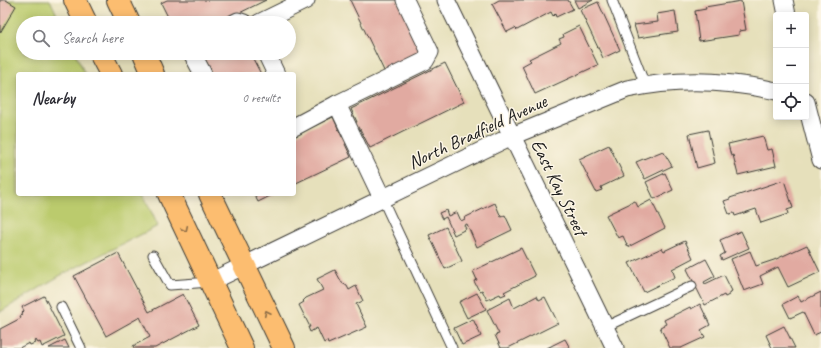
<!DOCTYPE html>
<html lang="en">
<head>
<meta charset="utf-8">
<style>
  body { margin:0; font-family:Caveat,sans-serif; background:#f2f2f3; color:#2b2b33 }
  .controls { position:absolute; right:12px; top:12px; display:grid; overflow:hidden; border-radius:4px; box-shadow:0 2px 10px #0003 }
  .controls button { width:36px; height:36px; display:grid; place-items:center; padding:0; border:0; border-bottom:1px solid #e1e1e2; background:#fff; color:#2b2b33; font:20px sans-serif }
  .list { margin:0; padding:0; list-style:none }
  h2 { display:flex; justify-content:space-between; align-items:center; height:52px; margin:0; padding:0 16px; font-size:17px }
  h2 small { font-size:13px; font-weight:400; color:#7c7c81 }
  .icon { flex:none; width:22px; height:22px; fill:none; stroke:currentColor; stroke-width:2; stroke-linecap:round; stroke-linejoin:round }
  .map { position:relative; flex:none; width:821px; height:348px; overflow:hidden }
  .search { position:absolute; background:#fff; box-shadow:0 2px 10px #0003; left:16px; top:16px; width:280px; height:44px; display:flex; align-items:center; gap:10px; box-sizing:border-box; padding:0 14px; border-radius:22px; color:#7c7c81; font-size:15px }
  .panel { position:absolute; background:#fff; box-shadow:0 2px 10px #0003; left:16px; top:72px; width:280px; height:124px; border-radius:4px }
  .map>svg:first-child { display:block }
  .green { fill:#bbcb6d; stroke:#6c7444 }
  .building { fill:#e1aaa1 }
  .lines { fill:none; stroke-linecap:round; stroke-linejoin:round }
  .lane-casing { stroke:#3a3934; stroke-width:11 }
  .street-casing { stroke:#3a3934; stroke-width:19 }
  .primary-casing { stroke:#3a3934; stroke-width:24 }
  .lane { stroke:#fff; stroke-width:9 }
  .street { stroke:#fff; stroke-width:17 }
  .primary { stroke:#fcbd6f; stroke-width:22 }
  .oneway { stroke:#8c6c46 }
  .labels { text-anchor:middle; stroke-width:3; stroke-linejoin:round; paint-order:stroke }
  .street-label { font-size:19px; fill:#1c1c1c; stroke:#fcf5e5 }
</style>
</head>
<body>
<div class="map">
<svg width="821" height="348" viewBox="0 0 821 348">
  <rect width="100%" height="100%" fill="#fcf5e5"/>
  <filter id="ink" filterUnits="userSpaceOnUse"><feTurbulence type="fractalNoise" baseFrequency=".025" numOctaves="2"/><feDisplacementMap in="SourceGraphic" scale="8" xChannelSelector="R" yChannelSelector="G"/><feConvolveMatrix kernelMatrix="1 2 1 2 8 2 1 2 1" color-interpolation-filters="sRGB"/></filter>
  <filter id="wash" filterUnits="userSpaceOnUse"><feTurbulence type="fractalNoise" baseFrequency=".012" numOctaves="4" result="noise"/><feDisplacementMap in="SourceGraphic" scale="16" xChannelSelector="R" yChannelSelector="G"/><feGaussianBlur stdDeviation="0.9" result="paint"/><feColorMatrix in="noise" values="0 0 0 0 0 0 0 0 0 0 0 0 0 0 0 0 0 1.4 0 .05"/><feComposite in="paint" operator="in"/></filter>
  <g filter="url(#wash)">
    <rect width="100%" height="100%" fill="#e6e0bb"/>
    <polygon class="green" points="0,0 50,0 61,23 23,23 23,53 75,53 85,74 18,74 18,194 143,194 158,226 61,275 0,312"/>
    <g id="blocks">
      <g class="building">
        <polygon points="0,0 6,0 16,6 0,33"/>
        <polygon points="167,0 266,0 219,23 171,23 161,3"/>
        <polygon points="350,0 398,0 426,56 386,75"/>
        <polygon points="499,0 568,0 573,9 556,17 555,14 553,16 551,12 517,30 515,28 507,32 492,4"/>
        <polygon points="574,0 593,0 578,8"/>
        <polygon points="741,1 746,30 739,31 739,35 699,41 695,11 706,9 705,7"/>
        <polygon points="598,2 620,50 603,58 580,10"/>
        <polygon points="675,11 678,32 638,38 634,25 658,22 657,14"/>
        <polygon points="579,26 598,65 535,94 522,66 531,61 529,59 561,43 559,39 564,37 563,34"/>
        <polygon points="201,53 250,53 261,74 212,74"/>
        <polygon points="445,63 464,102 370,148 360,129 358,130 354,123 357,122 351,109"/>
        <polygon points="333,117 342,137 345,136 349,142 345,144 351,157 294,184 294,136"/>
        <polygon points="708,130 715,163 697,168 689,134"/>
        <polygon points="763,136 767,150 772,149 776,166 738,175 733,155 731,156 728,144"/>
        <polygon points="609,145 624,176 601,187 602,190 596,192 579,159"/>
        <polygon points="663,151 672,166 645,179 636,162"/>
        <polygon points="665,173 673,190 654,199 646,182"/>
        <polygon points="784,180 793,208 787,210 788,214 761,223 756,209 735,216 734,213 729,214 724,201 730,199 730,198"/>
        <polygon points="254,194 274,194 258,202"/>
        <polygon points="651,200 665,228 628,247 623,236 618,238 606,215 635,201 638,207"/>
        <polygon points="495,203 501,217 505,215 512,230 477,247 467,224 464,225 466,229 454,235 446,217 442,219 439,213 446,210 448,216 457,212 461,221 465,219 464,218"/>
        <polygon points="446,227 462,261 445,269 429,235"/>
        <polygon points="741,231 749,248 722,260 720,256 725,253 720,240"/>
        <polygon points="685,241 693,258 672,269 675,277 644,292 629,263 662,248 664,251"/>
        <polygon points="807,245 820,272 788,287 778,267 760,276 763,284 744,291 731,259 750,251 756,266 774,260"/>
        <polygon points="521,248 535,276 504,292 506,294 501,296 500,294 487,300 482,290 480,291 478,289 474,281 477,280 473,271"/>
        <polygon points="118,253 149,312 183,294 199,325 155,348 134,348 133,346 150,337 140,317 106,336 74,276"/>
        <polygon points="706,259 715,276 704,282 705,284 724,275 732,291 729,293 729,295 725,297 724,295 705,305 687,269"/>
        <polygon points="335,270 342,283 347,286 349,290 356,286 363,301 356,304 367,327 328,344 327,341 324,343 317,328 310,332 308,327 310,327 299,305 304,302 303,301 306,298 323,290 317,279"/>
        <polygon points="821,292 821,332 814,335 803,312 790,318 783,304 798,296 801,302"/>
        <polygon points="477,293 486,309 467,318 459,302"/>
        <polygon points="44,296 64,336 42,347 40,342 38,343 36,340 34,341 35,343 30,345 29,343 19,348 0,348 0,329 21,318 20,316 23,315 22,313 24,311 22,307"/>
        <polygon points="537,296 539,300 545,297 558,323 508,348 501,348 495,335 499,334 487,310 510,298 514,308"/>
        <polygon points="700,304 710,325 701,330 705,337 681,348 670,348 660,327 666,324 664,320 690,307 691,309"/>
        <polygon points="473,319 481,336 462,345 454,328"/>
        <polygon points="784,326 795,348 772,348 766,335"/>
        <polygon points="565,339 570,348 547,348"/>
        <polygon points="65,340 69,348 49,348"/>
      </g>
    </g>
  </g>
  <g filter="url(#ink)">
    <use href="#blocks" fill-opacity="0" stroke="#3a3934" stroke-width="1"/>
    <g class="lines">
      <defs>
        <g id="lane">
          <polyline points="612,0 645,85"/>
          <polyline points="382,198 452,348"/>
          <polyline points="153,255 170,285 210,282"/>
          <polyline points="61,307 81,348"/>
          <polyline points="605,327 692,286"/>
        </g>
        <g id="street">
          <polyline points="446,0 615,348"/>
          <polyline points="784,0 787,15"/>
          <polyline points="234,23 238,21 244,23"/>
          <polyline points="259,23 306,0"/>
          <polyline points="192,53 203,74"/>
          <polyline points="266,53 276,74"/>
          <polyline points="806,102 821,160"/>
          <polyline points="337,104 382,198"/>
          <polyline points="294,127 337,104 425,61 430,52 405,0"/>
          <path d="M 210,282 L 512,136 L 627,89 C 677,78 727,80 776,91"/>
        </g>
        <g id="primary">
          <polyline points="75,0 86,23"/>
          <polyline points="118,0 129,23"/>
          <polyline points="100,53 111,74"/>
          <polyline points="144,53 153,74"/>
          <polyline points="169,194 242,348"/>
          <polyline points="210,194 284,348"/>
        </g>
      </defs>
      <use href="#lane" class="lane-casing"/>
      <use href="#street" class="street-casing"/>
      <use href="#primary" class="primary-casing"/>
      <use href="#lane" class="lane"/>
      <use href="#street" class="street"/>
      <use href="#primary" class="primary"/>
    </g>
    <defs><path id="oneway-chevron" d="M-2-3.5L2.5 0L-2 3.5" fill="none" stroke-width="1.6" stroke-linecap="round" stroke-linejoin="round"/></defs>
    <g class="oneway">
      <use href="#oneway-chevron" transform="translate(185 229) rotate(65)"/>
      <use href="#oneway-chevron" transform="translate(267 313) rotate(-116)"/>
    </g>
  </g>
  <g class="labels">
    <g class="street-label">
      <text transform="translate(477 131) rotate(-25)" y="7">North Bradfield Avenue</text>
      <text transform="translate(560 187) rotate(64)" y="7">East Kay Street</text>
    </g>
  </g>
</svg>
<div class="controls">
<button>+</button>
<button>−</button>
<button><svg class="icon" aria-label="locate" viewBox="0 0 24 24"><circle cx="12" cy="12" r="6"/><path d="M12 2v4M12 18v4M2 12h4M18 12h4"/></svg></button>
</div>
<div class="search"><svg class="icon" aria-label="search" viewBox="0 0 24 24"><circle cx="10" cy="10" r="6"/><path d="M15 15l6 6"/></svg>Search here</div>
<section class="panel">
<h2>Nearby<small>0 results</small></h2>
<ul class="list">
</ul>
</section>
</div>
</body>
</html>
